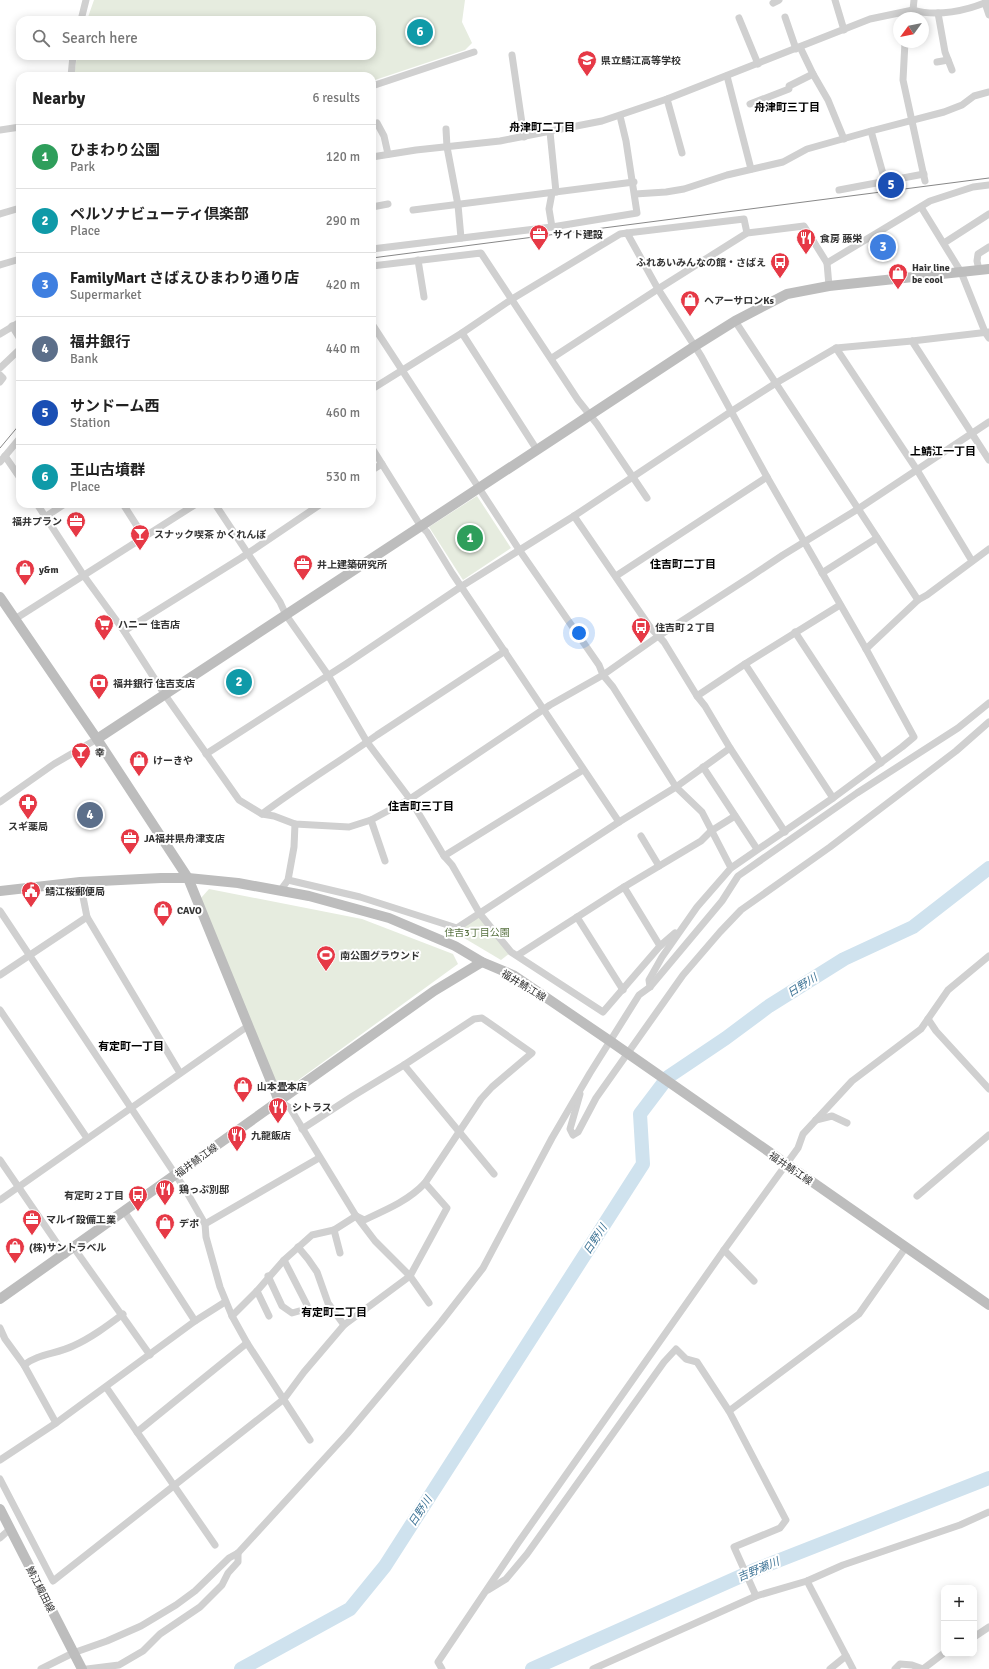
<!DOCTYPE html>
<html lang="en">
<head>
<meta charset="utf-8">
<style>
  body { margin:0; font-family:Signika,"Noto Sans JP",sans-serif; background:#f6f6f6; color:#222 }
  .controls { position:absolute; right:12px; bottom:12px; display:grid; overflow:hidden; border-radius:8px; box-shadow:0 2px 10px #0003 }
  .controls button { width:36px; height:36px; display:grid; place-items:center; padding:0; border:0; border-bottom:1px solid #e0e0e0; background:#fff; color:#222; font:20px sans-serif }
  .compass { position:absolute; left:893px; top:12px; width:36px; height:36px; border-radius:50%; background:#fff; box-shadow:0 2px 10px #0003; rotate:237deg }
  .you { position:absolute; left:579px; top:633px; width:14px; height:14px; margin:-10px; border:3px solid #fff; border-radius:50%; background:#1a73e8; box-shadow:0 0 0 6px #1a73e833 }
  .badge { display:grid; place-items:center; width:26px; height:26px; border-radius:50%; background:#e63946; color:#fff; font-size:13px; font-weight:700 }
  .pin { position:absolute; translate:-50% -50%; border:2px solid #fff; box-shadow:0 1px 4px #0006 }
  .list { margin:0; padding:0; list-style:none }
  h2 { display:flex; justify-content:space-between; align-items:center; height:52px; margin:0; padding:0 16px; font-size:17px }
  h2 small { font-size:13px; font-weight:400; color:#767676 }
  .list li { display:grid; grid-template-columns:26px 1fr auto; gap:12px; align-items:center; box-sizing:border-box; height:64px; padding:0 16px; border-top:1px solid #e0e0e0 }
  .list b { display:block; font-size:15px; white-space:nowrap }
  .list p { margin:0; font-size:13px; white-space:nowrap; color:#767676 }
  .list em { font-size:13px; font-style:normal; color:#767676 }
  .icon { flex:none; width:22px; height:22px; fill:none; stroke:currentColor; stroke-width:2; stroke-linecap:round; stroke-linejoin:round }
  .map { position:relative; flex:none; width:989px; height:1669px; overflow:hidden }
  .search { position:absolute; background:#fff; box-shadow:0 2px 10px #0003; left:16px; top:16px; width:360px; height:44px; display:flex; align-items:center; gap:10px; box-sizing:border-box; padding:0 14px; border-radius:12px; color:#767676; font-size:15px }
  .panel { position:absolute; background:#fff; box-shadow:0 2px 10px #0003; left:16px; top:72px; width:360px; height:436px; border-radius:12px }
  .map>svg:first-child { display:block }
  .green { fill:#e6ecdf }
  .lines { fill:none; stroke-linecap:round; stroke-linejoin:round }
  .river { stroke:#cfe2ee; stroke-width:14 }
  .street { stroke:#d0d0d0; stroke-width:7 }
  .secondary { stroke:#bdbdbd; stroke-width:10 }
  .tram { stroke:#888; stroke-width:1 }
  .labels { text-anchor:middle; stroke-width:4; stroke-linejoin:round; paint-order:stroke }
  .poi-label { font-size:10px; font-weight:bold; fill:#333; stroke:#fff; text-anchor:start }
  .park-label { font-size:10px; fill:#56703f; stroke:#fff }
  .street-label { font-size:10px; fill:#333; stroke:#fff }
  .neighbourhood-label { font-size:11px; font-weight:bold; fill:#000; stroke:#fff }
  .water-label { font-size:11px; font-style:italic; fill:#3f7597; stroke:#fff }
</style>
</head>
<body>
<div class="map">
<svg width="989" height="1669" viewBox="0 0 989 1669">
  <rect width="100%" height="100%" fill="#fff"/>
  <g class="green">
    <polygon points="94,0 465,0 462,22 472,43 465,50 372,81 372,76 74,76 77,56 372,56 372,20 87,20"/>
    <polygon points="477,496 511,548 463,580 429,527"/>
    <polygon points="209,889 362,919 453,954 458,964 286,1089 274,1085 201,898"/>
    <polygon points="480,916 510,953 501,960 454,932"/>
  </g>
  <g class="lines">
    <g class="river">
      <polyline points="241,1669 350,1609 385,1566 643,1164 640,1114 668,1077 726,1038 769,1006 844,959 913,927 989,868"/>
      <polyline points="532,1669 757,1569 989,1478"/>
    </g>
    <g class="street">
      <polyline points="835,0 844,30"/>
      <polyline points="773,3 779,0"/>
      <polyline points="985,3 989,15"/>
      <polyline points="913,10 914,0"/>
      <polyline points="938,13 945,52 952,70"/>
      <polyline points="785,17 796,49"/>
      <polyline points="739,18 758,64"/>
      <polyline points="81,20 86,0"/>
      <polyline points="905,42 903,80 925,181"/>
      <polyline points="800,47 813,74 828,100 844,139"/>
      <polyline points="512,55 524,137"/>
      <polyline points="937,62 948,60"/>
      <polyline points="71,76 73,56"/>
      <polyline points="727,76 751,169"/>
      <polyline points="372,86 474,52"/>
      <polyline points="667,99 682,153"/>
      <polyline points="750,104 789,89 789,86 813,74"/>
      <polyline points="377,123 384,136 388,154"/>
      <polyline points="446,129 447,147 458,205 461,238"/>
      <polyline points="0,130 20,127"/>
      <polyline points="871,131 885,181"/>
      <polyline points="550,132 556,192"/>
      <path d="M 372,157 L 416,150 L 500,141 L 602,121 L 667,99 L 870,19 L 913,10 C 937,17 967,11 989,1"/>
      <polyline points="839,190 924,174"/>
      <polyline points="635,194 666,192 684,189 727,175 783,162 807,149 871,131 944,112 962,105 974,96 989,92"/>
      <polyline points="372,207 388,204"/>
      <polyline points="921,207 961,272 985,332 989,338"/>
      <polyline points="413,210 634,182"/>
      <polyline points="0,214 20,208"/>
      <polyline points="552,227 549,209 552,193"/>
      <polyline points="627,233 744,219 747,233"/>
      <polyline points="944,243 989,214"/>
      <polyline points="372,249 552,227 637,213 626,141 620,116"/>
      <polyline points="418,260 424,297"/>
      <polyline points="827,263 829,286"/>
      <polyline points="0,265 20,259"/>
      <polyline points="372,266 481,253 578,400 597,424 647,498"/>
      <polyline points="979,270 977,261 978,254 989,247"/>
      <polyline points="735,321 918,600"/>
      <polyline points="372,324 520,551 599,665 603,675 613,687 676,787 702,812 731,868"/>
      <polyline points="12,326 20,339"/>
      <polyline points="462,333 537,450"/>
      <polyline points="0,334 20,322"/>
      <polyline points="912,341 989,460"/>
      <polyline points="836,348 917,470 972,561"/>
      <polyline points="552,358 658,289 747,233 804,226 827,263 930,201 973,187 989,185"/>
      <polyline points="0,368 20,349"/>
      <polyline points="0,375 3,378 0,382"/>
      <polyline points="372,389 462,333 512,299 620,234 627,233 658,289 701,356 767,477 866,649 914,737 902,747 833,798 731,868 697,907 662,957 649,980 650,987"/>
      <polyline points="372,448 420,525 427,532 452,573 619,822"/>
      <polyline points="5,456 20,478"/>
      <polyline points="0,462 20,438"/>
      <polyline points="372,470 382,464"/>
      <polyline points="37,504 84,576 124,631 165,695 239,800 262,814 274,816 295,824 349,827 371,820 410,799 550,705 603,675 657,637 750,577 783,555 858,509 989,422"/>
      <polyline points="123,504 144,537"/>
      <polyline points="215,504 280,602 286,615 328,675 367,742 410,799 444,856 452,865 480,914 511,952 603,1012 660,946 675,933"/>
      <polyline points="574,516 650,627 664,642 697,696 705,706 730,748 785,832"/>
      <polyline points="45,517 63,505"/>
      <polyline points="822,573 877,538"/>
      <polyline points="616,576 767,477"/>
      <polyline points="15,619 196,504"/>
      <polyline points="124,631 241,558 321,504"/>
      <polyline points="795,632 881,763"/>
      <polyline points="866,649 918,600 927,595 989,549"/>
      <polyline points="745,664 833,798"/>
      <polyline points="697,696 745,664 840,605"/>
      <polyline points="206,754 346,664 462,586 574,516 732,411 776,383 836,348 912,341 989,332"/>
      <polyline points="703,767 757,849"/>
      <polyline points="0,802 54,764 97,739"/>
      <path d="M 262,814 C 299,786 339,762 377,735 L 505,651"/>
      <polyline points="371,820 385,861"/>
      <polyline points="641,836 659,866"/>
      <polyline points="444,856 583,770"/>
      <polyline points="288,880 360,897 457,928 619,822 676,787 730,748"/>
      <polyline points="624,887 660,946"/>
      <polyline points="280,891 288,880 294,847 295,824"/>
      <polyline points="0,911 185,1189 205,1224 206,1237 220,1287 232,1316 247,1343 310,1440"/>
      <polyline points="87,917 180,1073"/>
      <polyline points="577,917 623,990"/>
      <polyline points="518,955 624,887 701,841 711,831 735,816"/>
      <polyline points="0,975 87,917 80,882"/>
      <polyline points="0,1010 87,1138"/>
      <polyline points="928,1019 936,1031 989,1089"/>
      <polyline points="404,1065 494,1174"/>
      <polyline points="580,1094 570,1129 573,1135 578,1132 596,1098 683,975 720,932 741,910 830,847 956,751 989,722"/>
      <polyline points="279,1101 290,1108 356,1216 375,1241 410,1276 429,1303"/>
      <polyline points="816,1120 832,1116 847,1123"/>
      <path d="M 302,1129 L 353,1096 L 404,1065 L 474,1019 L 482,1018 L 532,1053 L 492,1087 L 481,1099 L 425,1183 C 408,1201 386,1210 364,1220 L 356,1216"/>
      <polyline points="0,1160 65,1255"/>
      <polyline points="917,1196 989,1135"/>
      <polyline points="0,1200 248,1026"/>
      <polyline points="124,1211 195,1321"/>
      <polyline points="205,1224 319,1158"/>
      <polyline points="334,1230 340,1253"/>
      <polyline points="298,1247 308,1259 317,1272 328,1303 344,1325"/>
      <polyline points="74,1248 150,1355"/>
      <polyline points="724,1250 754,1281"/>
      <polyline points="284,1260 307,1305"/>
      <polyline points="268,1276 282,1306 292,1313 299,1311"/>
      <polyline points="257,1291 269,1316"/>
      <polyline points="232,1316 257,1291 284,1260 312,1235 334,1230 356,1216"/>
      <polyline points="0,1328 5,1339 24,1365 56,1423"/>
      <path d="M 24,1365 C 37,1354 57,1354 73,1346 C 91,1338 107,1326 123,1314"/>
      <polyline points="106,1387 215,1545"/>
      <polyline points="729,1411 859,1314 906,1247"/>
      <polyline points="137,1432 247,1343"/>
      <polyline points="0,1460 56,1423 195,1321 225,1302"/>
      <polyline points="0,1479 53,1581 284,1399 304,1372 344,1325 410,1276 447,1208 425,1183"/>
      <polyline points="0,1538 10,1529"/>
      <polyline points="807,1581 853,1669"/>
      <polyline points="488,1590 506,1579 527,1554 664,1362 676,1349 686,1359 697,1362 729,1411 786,1520 780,1528 734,1547 756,1596"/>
      <polyline points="974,1637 989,1627"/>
      <polyline points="41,1669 73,1653 107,1641 141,1626 176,1605 195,1591 229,1558 238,1553 347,1434 441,1322 483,1268 552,1138 590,1073 639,995 650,987 722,901 738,876 857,793 958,728 989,703"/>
      <polyline points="87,1669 119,1665 143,1651 160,1634 200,1607 222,1585 228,1573 238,1562 238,1553"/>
      <polyline points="442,1669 438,1662 518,1543 724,1250 798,1148 803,1134 852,1081 921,1029 948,990 989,956"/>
      <polyline points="593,1669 756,1596 807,1581 843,1565 960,1525 989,1512"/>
      <polyline points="830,1669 846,1656"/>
      <polyline points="895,1669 900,1664 912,1665 923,1669 944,1653"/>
    </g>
    <g class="secondary">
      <polyline points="0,597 97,739 188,878 279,1101"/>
      <polyline points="97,739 695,346 735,321 787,294 829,286 989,269"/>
      <polyline points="0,891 80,882 161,878 188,878 238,883 309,896 389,918 455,946 482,962 513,975 610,1041 989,1305"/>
      <polyline points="0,1299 434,991 482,962"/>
      <polyline points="0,1509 82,1669"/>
    </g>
    <g class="tram">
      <polyline points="372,258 989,178"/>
      <polyline points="0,448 20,424"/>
    </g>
  </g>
  <defs>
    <symbol id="school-pin" viewBox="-11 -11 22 30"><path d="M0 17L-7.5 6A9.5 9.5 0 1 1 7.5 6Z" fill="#e63946" stroke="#fff"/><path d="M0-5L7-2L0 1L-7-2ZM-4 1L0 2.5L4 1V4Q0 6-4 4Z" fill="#fff"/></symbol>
    <symbol id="office-pin" viewBox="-11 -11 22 30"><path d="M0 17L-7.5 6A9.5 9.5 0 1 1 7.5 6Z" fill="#e63946" stroke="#fff"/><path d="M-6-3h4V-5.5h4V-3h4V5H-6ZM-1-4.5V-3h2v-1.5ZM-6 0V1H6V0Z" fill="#fff"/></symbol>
    <symbol id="restaurant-pin" viewBox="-11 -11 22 30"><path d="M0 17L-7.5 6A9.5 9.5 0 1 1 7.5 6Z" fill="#e63946" stroke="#fff"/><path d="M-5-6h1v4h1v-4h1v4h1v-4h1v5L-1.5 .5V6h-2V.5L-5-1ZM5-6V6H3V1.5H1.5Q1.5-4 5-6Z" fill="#fff"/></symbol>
    <symbol id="bus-pin" viewBox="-11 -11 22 30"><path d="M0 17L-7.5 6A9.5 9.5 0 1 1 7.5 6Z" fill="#e63946" stroke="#fff"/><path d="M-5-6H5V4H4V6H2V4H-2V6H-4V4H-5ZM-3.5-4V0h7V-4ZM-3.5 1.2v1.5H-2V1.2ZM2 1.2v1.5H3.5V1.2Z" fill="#fff"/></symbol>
    <symbol id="shop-pin" viewBox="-11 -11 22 30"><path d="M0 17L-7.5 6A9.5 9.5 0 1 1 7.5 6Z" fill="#e63946" stroke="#fff"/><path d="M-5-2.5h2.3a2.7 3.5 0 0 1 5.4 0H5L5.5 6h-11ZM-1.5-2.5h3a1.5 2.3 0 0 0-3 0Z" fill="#fff"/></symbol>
    <symbol id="bar-pin" viewBox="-11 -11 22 30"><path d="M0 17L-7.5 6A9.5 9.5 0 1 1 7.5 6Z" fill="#e63946" stroke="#fff"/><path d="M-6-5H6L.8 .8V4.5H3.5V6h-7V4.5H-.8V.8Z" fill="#fff"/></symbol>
    <symbol id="supermarket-pin" viewBox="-11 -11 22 30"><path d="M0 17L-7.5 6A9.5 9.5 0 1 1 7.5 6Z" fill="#e63946" stroke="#fff"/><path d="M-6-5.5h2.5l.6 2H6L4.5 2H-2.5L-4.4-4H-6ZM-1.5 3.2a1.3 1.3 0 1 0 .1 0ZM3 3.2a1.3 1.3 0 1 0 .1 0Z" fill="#fff"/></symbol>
    <symbol id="bank-pin" viewBox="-11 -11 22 30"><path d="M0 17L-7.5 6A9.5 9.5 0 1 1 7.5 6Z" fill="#e63946" stroke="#fff"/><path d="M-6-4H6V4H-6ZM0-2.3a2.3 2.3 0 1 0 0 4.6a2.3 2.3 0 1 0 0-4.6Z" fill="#fff"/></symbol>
    <symbol id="pharmacy-pin" viewBox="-11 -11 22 30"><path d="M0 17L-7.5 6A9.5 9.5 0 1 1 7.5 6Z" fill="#e63946" stroke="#fff"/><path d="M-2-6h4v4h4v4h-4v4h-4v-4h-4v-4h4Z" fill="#fff"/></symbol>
    <symbol id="civic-pin" viewBox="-11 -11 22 30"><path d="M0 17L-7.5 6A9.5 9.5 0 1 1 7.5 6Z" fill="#e63946" stroke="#fff"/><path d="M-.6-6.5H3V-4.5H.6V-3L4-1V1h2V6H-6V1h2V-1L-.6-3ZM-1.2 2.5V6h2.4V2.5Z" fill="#fff"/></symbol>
    <symbol id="stadium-pin" viewBox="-11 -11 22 30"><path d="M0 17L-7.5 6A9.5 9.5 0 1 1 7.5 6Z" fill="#e63946" stroke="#fff"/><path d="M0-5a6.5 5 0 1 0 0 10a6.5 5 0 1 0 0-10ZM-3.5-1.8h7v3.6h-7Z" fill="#fff"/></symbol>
  </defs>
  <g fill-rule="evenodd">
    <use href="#school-pin" x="576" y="49" width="22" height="30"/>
    <use href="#office-pin" x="528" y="223" width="22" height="30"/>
    <use href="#restaurant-pin" x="795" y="227" width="22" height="30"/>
    <use href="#bus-pin" x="769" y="251" width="22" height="30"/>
    <use href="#shop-pin" x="887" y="262" width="22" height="30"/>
    <use href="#shop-pin" x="679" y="289" width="22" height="30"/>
    <use href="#office-pin" x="65" y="510" width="22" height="30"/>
    <use href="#bar-pin" x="129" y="523" width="22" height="30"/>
    <use href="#office-pin" x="292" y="553" width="22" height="30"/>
    <use href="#shop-pin" x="14" y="558" width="22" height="30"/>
    <use href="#supermarket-pin" x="93" y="613" width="22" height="30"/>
    <use href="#bus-pin" x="630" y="616" width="22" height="30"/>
    <use href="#bank-pin" x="88" y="672" width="22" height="30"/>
    <use href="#bar-pin" x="70" y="741" width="22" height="30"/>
    <use href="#shop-pin" x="128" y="749" width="22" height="30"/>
    <use href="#pharmacy-pin" x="17" y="792" width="22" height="30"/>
    <use href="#office-pin" x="119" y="827" width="22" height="30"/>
    <use href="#civic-pin" x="20" y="880" width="22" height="30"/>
    <use href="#shop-pin" x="152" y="899" width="22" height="30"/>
    <use href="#stadium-pin" x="315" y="944" width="22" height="30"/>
    <use href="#shop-pin" x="232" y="1075" width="22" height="30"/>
    <use href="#restaurant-pin" x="267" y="1096" width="22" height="30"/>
    <use href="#restaurant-pin" x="226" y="1124" width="22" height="30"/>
    <use href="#restaurant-pin" x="154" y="1178" width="22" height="30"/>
    <use href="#bus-pin" x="127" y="1184" width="22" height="30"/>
    <use href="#office-pin" x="21" y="1208" width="22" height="30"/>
    <use href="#shop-pin" x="154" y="1212" width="22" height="30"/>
    <use href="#shop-pin" x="4" y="1236" width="22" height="30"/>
  </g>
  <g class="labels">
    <g class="poi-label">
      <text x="601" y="64">県立鯖江高等学校</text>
      <text x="553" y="238">サイト建設</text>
      <text x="820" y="242">食房 藤栄</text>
      <text x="766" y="266" text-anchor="end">ふれあいみんなの館・さばえ</text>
      <text x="912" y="271">Hair line<tspan x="912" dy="12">be cool</tspan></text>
      <text x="704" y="304">ヘアーサロンKs</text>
      <text x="62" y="525" text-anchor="end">福井プラン</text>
      <text x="154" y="538">スナック喫茶 かくれんぼ</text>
      <text x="317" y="568">井上建築研究所</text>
      <text x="39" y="573">y&amp;m</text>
      <text x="118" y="628">ハニー 住吉店</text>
      <text x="655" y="631">住吉町２丁目</text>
      <text x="113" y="687">福井銀行 住吉支店</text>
      <text x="95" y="756">幸</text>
      <text x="153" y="764">けーきや</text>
      <text x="28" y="830" text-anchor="middle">スギ薬局</text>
      <text x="144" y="842">JA福井県舟津支店</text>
      <text x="45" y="895">鯖江桜郵便局</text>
      <text x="177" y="914">CAVO</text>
      <text x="340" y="959">南公園グラウンド</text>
      <text x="257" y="1090">山本畳本店</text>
      <text x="292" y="1111">シトラス</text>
      <text x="251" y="1139">九龍飯店</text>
      <text x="179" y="1193">鶏っぷ別邸</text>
      <text x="124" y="1199" text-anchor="end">有定町２丁目</text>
      <text x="46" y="1223">マルイ設備工業</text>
      <text x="179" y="1227">デポ</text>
      <text x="29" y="1251">(株)サントラベル</text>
    </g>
    <g class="park-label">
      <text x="477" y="936">住吉3丁目公園</text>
    </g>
    <g class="street-label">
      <text transform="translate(524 985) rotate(31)" y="4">福井鯖江線</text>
      <text transform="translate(196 1160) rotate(-36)" y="4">福井鯖江線</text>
      <text transform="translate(791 1168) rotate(34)" y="4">福井鯖江線</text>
      <text transform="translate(41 1589) rotate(63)" y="4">鯖江織田線</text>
    </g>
    <g class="neighbourhood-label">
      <text x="787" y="111">舟津町三丁目</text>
      <text x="542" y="131">舟津町二丁目</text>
      <text x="943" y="455">上鯖江一丁目</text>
      <text x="683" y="568">住吉町二丁目</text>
      <text x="421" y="810">住吉町三丁目</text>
      <text x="131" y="1050">有定町一丁目</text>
      <text x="334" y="1316">有定町二丁目</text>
    </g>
    <g class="water-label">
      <text transform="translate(802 985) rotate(-32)" y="4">日野川</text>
      <text transform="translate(595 1239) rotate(-57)" y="4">日野川</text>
      <text transform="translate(420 1511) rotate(-57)" y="4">日野川</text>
      <text transform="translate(758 1569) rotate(-23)" y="4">吉野瀬川</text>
    </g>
  </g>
</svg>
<div class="controls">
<button>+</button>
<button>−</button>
</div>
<svg class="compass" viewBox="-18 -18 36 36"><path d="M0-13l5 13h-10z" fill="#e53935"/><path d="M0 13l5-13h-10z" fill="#767676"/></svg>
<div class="you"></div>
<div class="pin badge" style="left:470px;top:538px;background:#2e9e5b">1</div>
<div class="pin badge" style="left:239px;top:682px;background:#0f9aa8">2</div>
<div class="pin badge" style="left:883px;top:247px;background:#3f7fe0">3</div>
<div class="pin badge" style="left:90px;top:815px;background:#5c6f8a">4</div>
<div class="pin badge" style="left:891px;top:185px;background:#1a4fb4">5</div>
<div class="pin badge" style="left:420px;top:32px;background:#0f9aa8">6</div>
<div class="search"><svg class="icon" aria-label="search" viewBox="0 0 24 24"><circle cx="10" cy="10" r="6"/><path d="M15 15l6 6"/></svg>Search here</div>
<section class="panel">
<h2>Nearby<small>6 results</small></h2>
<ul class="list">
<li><span class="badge" style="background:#2e9e5b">1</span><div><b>ひまわり公園</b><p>Park</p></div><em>120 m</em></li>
<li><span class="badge" style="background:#0f9aa8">2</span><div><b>ペルソナビューティ倶楽部</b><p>Place</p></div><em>290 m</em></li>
<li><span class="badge" style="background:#3f7fe0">3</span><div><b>FamilyMart さばえひまわり通り店</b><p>Supermarket</p></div><em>420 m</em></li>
<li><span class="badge" style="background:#5c6f8a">4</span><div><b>福井銀行</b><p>Bank</p></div><em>440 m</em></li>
<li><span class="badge" style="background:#1a4fb4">5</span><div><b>サンドーム西</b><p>Station</p></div><em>460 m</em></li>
<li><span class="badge" style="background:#0f9aa8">6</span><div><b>王山古墳群</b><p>Place</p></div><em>530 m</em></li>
</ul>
</section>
</div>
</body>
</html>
